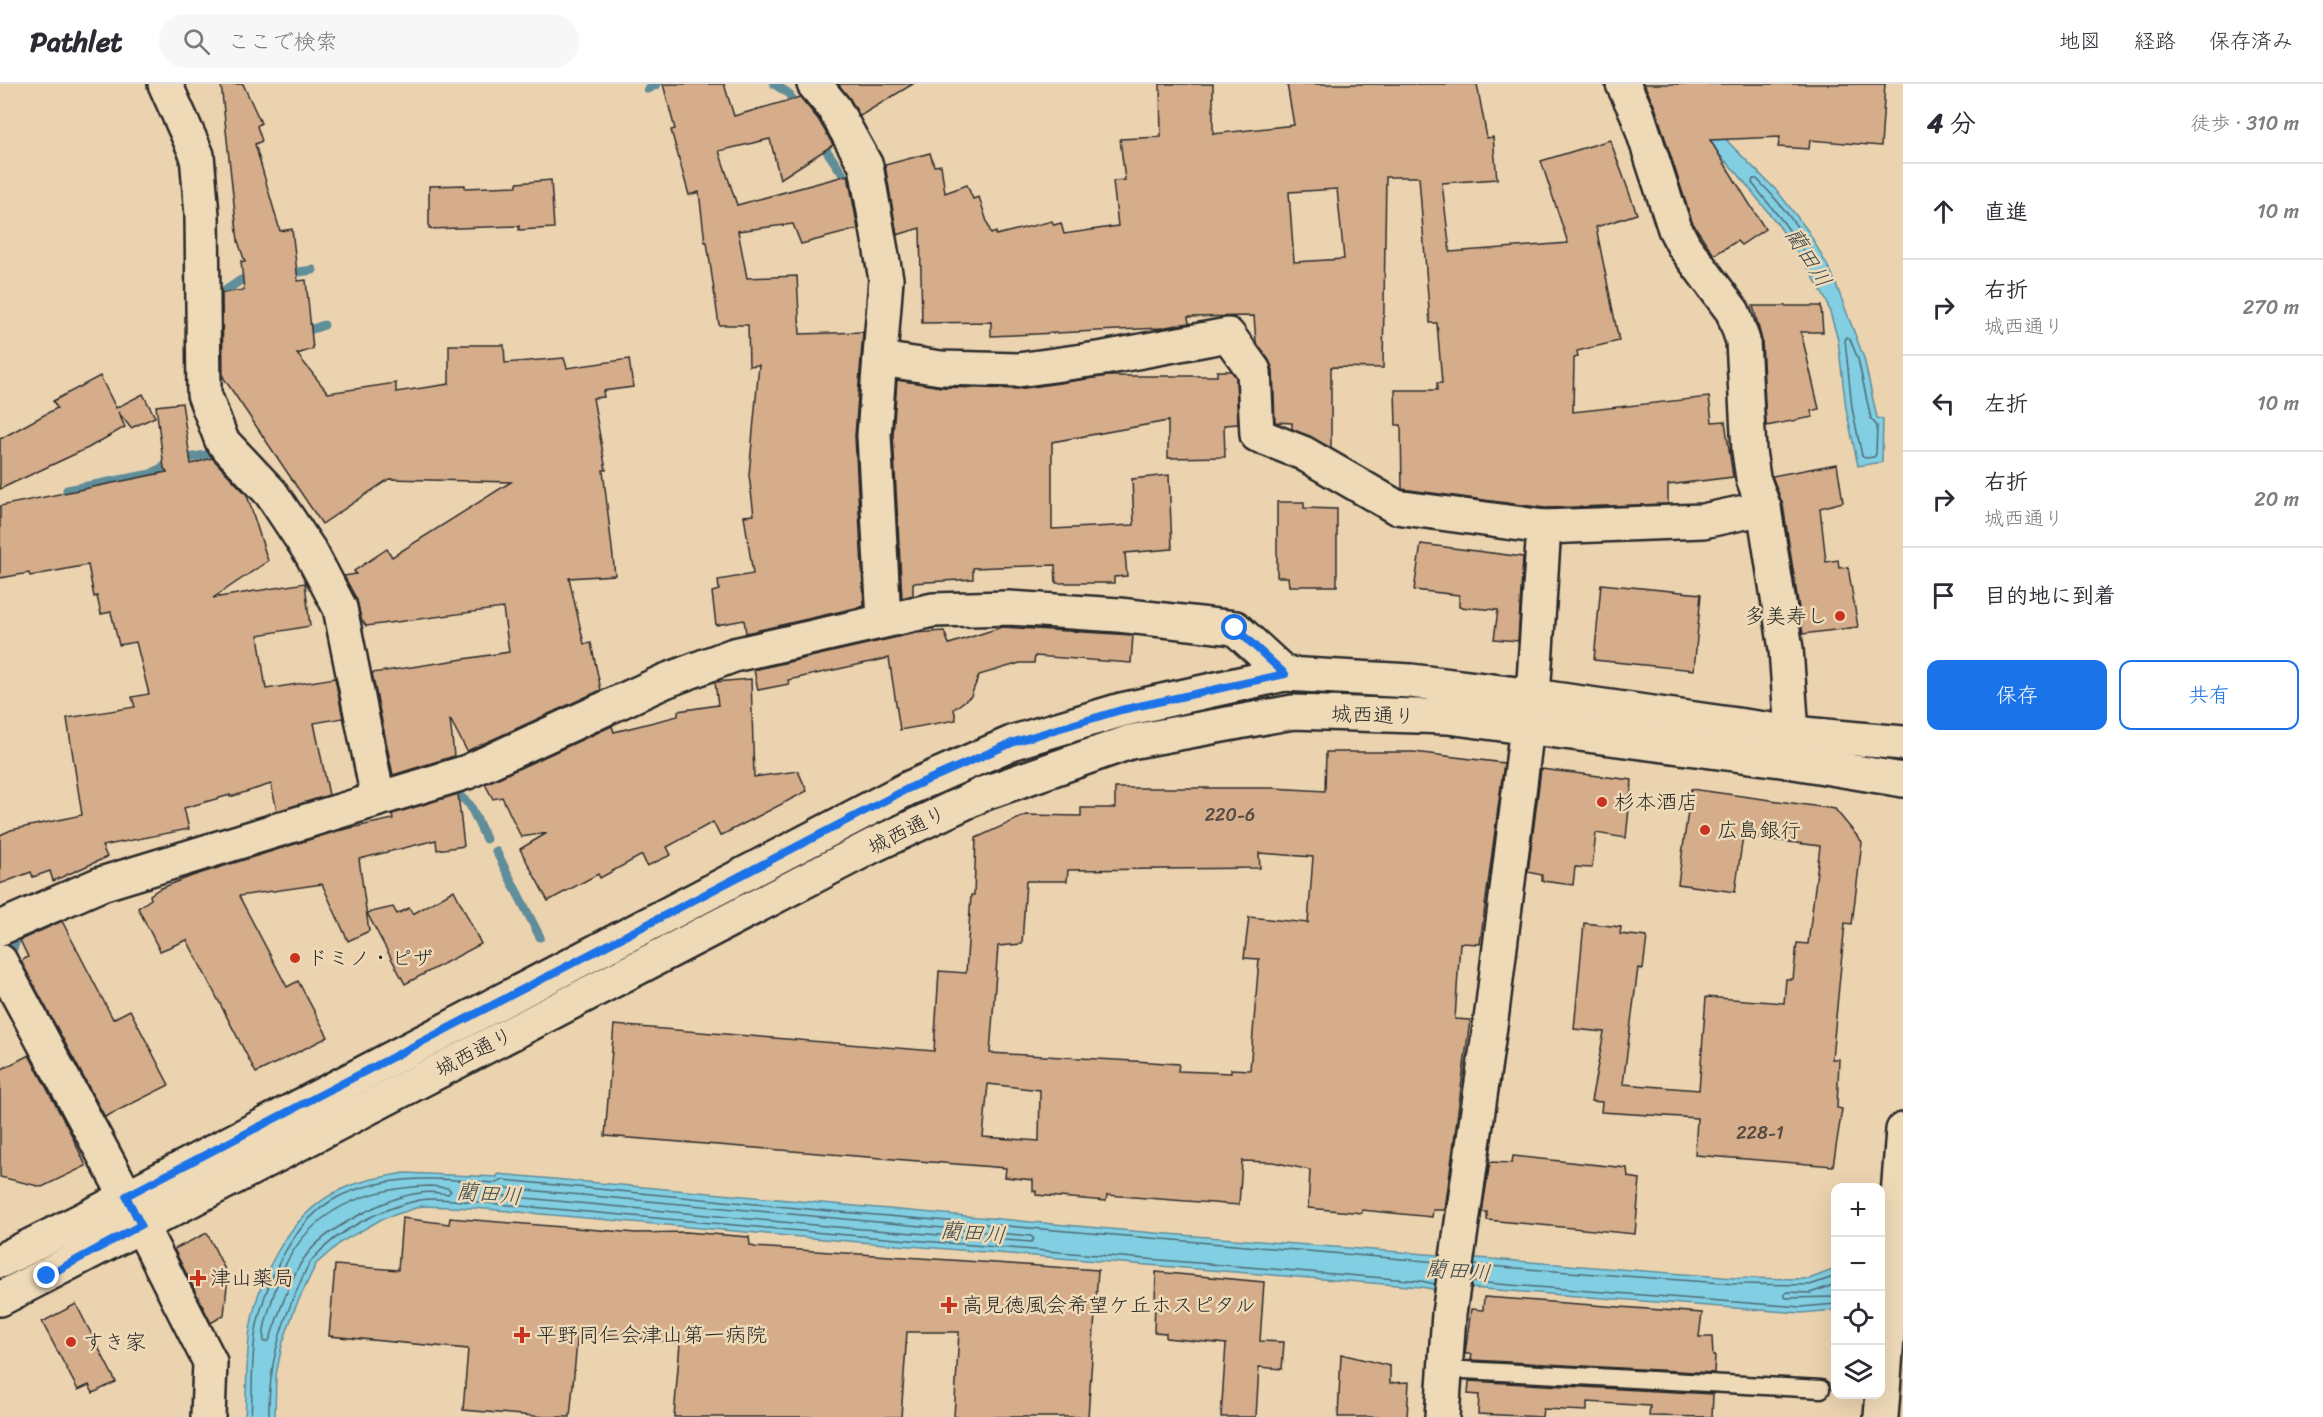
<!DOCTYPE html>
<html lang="ja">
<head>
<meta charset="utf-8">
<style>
  body { margin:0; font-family:Sriracha,"Klee One",sans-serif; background:#f7f7f7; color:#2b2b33 }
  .controls { position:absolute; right:18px; bottom:18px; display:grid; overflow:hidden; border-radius:12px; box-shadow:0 6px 24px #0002 }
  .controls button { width:54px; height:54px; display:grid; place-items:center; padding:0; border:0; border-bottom:2px solid #e1e1e2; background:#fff; color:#2b2b33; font:30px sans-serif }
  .stop { position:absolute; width:18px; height:18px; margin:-14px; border:4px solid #1a73e8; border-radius:50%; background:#fff }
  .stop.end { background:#1a73e8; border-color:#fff; box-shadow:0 2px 6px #0008 }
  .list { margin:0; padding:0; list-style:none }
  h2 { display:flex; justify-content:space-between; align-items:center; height:78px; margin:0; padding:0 24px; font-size:26px }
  h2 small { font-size:20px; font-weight:400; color:#7c7c81 }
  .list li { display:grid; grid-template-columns:39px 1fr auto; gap:18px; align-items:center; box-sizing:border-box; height:96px; padding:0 24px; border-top:2px solid #e1e1e2 }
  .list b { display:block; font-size:22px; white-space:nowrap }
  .list p { margin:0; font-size:20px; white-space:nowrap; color:#7c7c81 }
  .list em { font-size:20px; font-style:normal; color:#7c7c81 }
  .actions { display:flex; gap:12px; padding:18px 24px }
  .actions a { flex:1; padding:14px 0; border:2px solid #1a73e8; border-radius:12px; text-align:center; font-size:21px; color:#1a73e8 }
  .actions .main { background:#1a73e8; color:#fff }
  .icon { flex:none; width:33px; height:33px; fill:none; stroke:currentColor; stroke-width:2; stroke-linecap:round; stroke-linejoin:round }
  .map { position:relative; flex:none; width:1903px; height:1333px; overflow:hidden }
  header { display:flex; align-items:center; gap:36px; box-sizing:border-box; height:84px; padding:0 30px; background:#fff; border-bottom:2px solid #e1e1e2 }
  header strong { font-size:28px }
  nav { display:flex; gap:33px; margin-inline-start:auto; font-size:21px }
  .search { width:420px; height:54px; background:#f7f7f7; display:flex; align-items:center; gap:15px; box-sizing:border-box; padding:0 21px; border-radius:33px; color:#7c7c81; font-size:22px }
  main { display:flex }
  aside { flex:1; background:#fff }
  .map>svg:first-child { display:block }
  .water { fill:#82cee2; stroke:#5f8d99; stroke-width:1.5 }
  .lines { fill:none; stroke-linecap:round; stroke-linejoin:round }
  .shore { stroke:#4e6c74; stroke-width:1.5 }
  .stream { stroke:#5f8d99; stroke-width:9 }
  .building { fill:#d5ad8a; stroke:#2b2b2b; stroke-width:1.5; fill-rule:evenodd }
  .lane-casing { stroke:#2b2b2b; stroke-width:21 }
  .street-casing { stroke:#2b2b2b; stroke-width:38 }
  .secondary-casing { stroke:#2b2b2b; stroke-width:38 }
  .primary-casing { stroke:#2b2b2b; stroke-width:38 }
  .lane { stroke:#efdab8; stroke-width:16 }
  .street { stroke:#efdab8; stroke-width:33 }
  .secondary { stroke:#efdab8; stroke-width:33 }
  .primary { stroke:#efdab8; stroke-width:33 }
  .route { stroke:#1a73e8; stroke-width:8 }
  .poi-dot { fill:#c8321e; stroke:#efdab8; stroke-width:2 }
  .labels { text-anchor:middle; stroke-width:5; stroke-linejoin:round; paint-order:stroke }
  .number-label { font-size:18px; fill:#564c43 }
  .poi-label { font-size:21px; fill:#2b2b2b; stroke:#efdab8; text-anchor:start }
  .street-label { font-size:21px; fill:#2b2b2b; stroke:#efdab8 }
  .water-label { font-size:22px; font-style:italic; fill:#3c4c50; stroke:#efdab8 }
</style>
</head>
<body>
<header>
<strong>Pathlet</strong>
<div class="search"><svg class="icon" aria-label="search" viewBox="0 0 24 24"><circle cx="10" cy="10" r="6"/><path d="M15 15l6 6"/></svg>ここで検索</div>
<nav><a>地図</a><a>経路</a><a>保存済み</a></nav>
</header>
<main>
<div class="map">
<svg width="1903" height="1333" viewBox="0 0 1903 1333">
  <rect width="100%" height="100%" fill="#ecd3b0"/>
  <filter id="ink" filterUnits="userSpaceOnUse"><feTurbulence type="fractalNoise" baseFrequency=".0167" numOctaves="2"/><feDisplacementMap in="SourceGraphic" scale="12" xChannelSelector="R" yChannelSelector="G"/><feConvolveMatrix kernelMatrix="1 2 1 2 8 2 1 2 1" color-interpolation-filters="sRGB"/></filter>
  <g filter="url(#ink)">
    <g class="water">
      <polygon points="1708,32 1730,60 1778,108 1808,147 1832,190 1864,274 1877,334 1883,335 1882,378 1858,382 1846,325 1838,256 1827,218 1810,187 1779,142 1738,90 1705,56"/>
      <path d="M 405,1089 L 497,1093 L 498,1090 L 1155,1149 L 1735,1194 L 1809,1195 L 1835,1185 L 1835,1226 L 1801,1229 L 1470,1204 L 1445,1212 L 1432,1205 L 1421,1203 L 835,1156 L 474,1124 L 422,1122 L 382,1135 L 341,1158 L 316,1180 L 295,1224 L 282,1261 L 276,1291 L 275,1333 L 245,1333 C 247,1304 246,1274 250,1246 C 258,1194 287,1135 334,1109 C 355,1097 382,1093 405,1089 Z"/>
    </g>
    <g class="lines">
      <g class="shore">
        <path d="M 1753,95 L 1757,95 C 1782,120 1802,147 1819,178 L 1818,182 L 1814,181 L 1784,139 L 1752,99 Z"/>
        <polygon points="1847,253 1850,255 1858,275 1871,335 1877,342 1876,370 1874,373 1865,374 1862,372 1852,324 1845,256"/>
        <path d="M 430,1102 L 448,1104 L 451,1107 L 448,1110 C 439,1109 429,1107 420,1109 C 387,1113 324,1145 305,1173 C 290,1193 278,1233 269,1257 L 264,1258 C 262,1244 269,1227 273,1213 C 295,1134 353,1104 430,1102 Z"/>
        <polygon points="505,1104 1031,1152 1034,1155 1031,1158 836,1143 494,1111 495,1107"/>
        <polyline points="1474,1181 1735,1200 1810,1201 1836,1192"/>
        <polyline points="1472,1198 1801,1223 1836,1220"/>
        <polyline points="1836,1200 1810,1209 1787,1208 1784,1211 1786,1214 1836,1213"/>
        <path d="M 251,1333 C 253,1304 251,1274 256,1246 C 265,1199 293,1136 338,1113 C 358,1103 383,1098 404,1096 C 435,1093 466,1097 496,1099 L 503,1096 L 840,1128 L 1438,1178"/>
        <path d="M 269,1333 C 268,1287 278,1246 298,1204 C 302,1195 306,1183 312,1176 C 337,1146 382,1124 420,1116 C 436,1113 458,1117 475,1118 L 835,1150 L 1421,1197 L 1435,1200"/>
      </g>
      <g class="stream">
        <polyline points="774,0 788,9 799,25"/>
        <polyline points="648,5 657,0"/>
        <polyline points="820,57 859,114"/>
        <polyline points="285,190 313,186"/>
        <polyline points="216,213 241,196 254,194"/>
        <polyline points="301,249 324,241"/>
        <polyline points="65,419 67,406 151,390 176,376 217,369"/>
        <polyline points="397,726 449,713 461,713 470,721 486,755"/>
        <polyline points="496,767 540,853"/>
        <polyline points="15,878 12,867 18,852"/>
      </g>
    </g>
    <g class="building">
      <polygon points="221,0 243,0 261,39 257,42 262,57 255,60 280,147 292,145 298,197 306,196 313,265 297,270 328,309 396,299 396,308 449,300 449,261 504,261 505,279 564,274 567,284 629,275 633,303 603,307 604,313 593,314 606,386 603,386 615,491 569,494 584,560 591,559 601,606 467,667 450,635 454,672 393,691 372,589 509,568 503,524 366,542 361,535 357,516 344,492 356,490 354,487 387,465 392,473 511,398 389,395 322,440 223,293 222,209 244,206 241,177 245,178 238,157"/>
      <polygon points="663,0 724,0 734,32 800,13 818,35 833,61 780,95 770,55 719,67 737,121 848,91 858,145 801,160 793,140 738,147 747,194 797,192 800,250 863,248 855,352 864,522 746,549 744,536 716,541 712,508 719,506 718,496 753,490 744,432 754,431 749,391 759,281 749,282 748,241 719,241 707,158 705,158 699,108 689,111 671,46 675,45"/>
      <polygon points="838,0 913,0 860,32 850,15"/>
      <path d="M 1160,0 L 1213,0 L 1213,50 L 1294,41 L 1287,0 L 1477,0 L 1487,54 L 1493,53 L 1497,95 L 1442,99 L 1450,168 L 1568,159 L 1541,77 L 1610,56 L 1637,130 L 1596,143 L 1619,257 L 1577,267 L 1578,273 L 1574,274 L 1573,328 L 1709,313 L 1712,338 L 1725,337 L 1733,393 L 1668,401 L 1668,420 L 1545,424 L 1402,405 L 1401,341 L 1396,341 L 1395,306 L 1437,306 L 1437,299 L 1442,299 L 1437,239 L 1430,239 L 1419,93 L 1386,93 L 1383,284 L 1331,283 L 1331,364 L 1292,345 L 1292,339 L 1275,338 L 1273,286 L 1269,276 L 1256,258 L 1254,232 L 1188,233 L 1189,239 L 1160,244 L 991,252 L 991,238 L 922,239 L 920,144 L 897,151 L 885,81 L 930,69 L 934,82 L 941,81 L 945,109 L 967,101 L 973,115 L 979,113 L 991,150 L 996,148 L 996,151 L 1052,137 L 1054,141 L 1061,139 L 1064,150 L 1118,142 L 1113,97 L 1125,96 L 1120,55 L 1161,53 ZM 1337,105 L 1344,175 L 1294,178 L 1289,108 Z"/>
      <polygon points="1644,0 1885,0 1881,62 1810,56 1809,65 1778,63 1780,53 1710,56 1765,145 1741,161 1737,157 1714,171 1692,138 1655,23"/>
      <polygon points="551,96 554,144 519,146 519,142 429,145 429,102 465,101 465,104 517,102 517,99"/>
      <polygon points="1753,222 1821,222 1823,248 1801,248 1819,325 1811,327 1813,333 1766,342 1762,256"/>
      <polygon points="1217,287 1231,287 1236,293 1238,340 1224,341 1225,373 1168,374 1168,337 1052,358 1052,445 1134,441 1132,395 1169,391 1172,465 1125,469 1127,492 1114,493 1114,499 1056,499 1055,481 973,484 973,495 913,499 913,511 902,514 893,351 897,296 941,303 1018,305 1108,292 1217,292"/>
      <polygon points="100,292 116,324 143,310 155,333 131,344 118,328 125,343 88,364 0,405 0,355 57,324 53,317"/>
      <polygon points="182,319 191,380 212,374 247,411 268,477 213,514 305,499 310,542 258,551 266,605 335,594 343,634 314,639 329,711 277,727 271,700 230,713 230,711 184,724 189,745 102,762 107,773 53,797 50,787 33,793 31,788 0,800 0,751 11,746 82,731 67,634 135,623 132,613 149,610 136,558 119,561 111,528 101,530 97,512 94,513 88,481 30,492 29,489 0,494 0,422 167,388 164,384 156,322"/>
      <polygon points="1837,380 1843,418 1820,424 1826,478 1838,476 1839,484 1848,483 1858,543 1803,550 1783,421 1772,392"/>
      <polygon points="1277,418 1304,418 1304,424 1337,425 1337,502 1289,502 1288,493 1277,493"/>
      <polygon points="1421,460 1523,473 1518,557 1494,555 1498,526 1459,523 1459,511 1414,506"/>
      <polygon points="1601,500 1701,510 1694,586 1594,576"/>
      <polygon points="1002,543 1133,551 1131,579 1035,572 1034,579 1020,579 979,591 971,612 954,625 956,636 900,646 889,574 788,596 789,600 758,606 754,586 915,549 944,547 949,560"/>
      <polygon points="751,595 754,693 798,687 807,707 720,752 713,738 667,763 671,771 647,782 642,771 600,794 598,790 548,817 520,765 547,749 521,753 502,713 493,715 485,700 612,642 614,648 678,632 678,627 718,621 715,598"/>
      <path d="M 1326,668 L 1414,668 L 1504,679 L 1480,860 L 1460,859 L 1455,935 L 1470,936 L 1445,1126 L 1433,1126 L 1432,1133 L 1362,1126 L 1362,1129 L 1308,1124 L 1310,1086 L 1273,1078 L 1242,1077 L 1239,1121 L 1107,1111 L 1106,1117 L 1036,1111 L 1036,1107 L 1033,1107 L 1033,1096 L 1005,1093 L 1006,1084 L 605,1052 L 614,941 L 934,967 L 939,887 L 966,889 L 971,811 L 974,811 L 976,754 L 1026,731 L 1081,732 L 1081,724 L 1115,724 L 1115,704 L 1273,704 L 1325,707 ZM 1259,769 L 1313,773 L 1308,839 L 1249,833 L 1244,874 L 1259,875 L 1250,986 L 1231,985 L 1231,989 L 1178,987 L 1179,980 L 1151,978 L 990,969 L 998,862 L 1022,860 L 1026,797 L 1067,797 L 1068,786 L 1260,784 ZM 988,1000 L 1040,1006 L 1039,1057 L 983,1053 Z"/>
      <polygon points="1541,685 1632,696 1626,754 1596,749 1592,784 1575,783 1573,801 1542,797 1542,791 1528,788"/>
      <polygon points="1691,705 1835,725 1862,758 1852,840 1845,839 1832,975 1839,975 1837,1024 1842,1025 1833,1082 1695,1071 1697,1034 1601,1028 1602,1018 1591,1017 1604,948 1574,945 1584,839 1621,843 1620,850 1647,853 1643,885 1638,884 1623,1000 1699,1006 1706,913 1784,919 1786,895 1793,895 1797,859 1808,860 1820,762 1743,752 1735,808 1678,800"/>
      <polygon points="458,710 464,762 437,766 436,756 359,775 369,847 348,857 322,800 239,812 287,903 298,897 328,953 256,989 187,856 160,867 138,824 151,815 150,811 159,805 192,792 337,747 393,735 392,730"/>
      <polygon points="454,806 481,860 405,900 367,829 393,823 397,830 409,824 413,830"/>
      <polygon points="62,837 113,935 130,926 169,1001 105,1033 21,877 28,873 20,856"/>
      <polygon points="29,971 71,1050 86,1082 42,1103 0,1093 0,986"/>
      <polygon points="1513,1072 1627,1084 1628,1093 1640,1095 1635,1150 1487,1136 1487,1128 1482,1128 1490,1078 1512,1079"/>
      <polygon points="402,1134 449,1140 450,1134 636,1149 686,1148 749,1153 750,1161 754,1163 1098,1186 1088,1333 954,1333 959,1248 907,1248 901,1333 674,1333 680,1259 578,1247 570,1333 546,1333 463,1326 468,1265 329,1252 335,1181 398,1186"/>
      <polygon points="207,1149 228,1192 224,1231 211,1239 174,1165"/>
      <polygon points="1156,1188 1264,1198 1260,1257 1284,1258 1282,1285 1259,1283 1256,1333 1221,1333 1226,1260 1166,1254 1166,1249 1154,1248"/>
      <polygon points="1484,1213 1702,1229 1699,1253 1712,1253 1713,1272 1715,1272 1714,1289 1471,1276 1472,1270 1465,1270 1471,1225 1483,1226"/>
      <polygon points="76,1220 116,1298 93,1309 89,1301 78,1306 42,1238"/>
      <polygon points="1341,1270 1390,1282 1390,1299 1409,1298 1407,1333 1338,1333"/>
      <polygon points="1469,1297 1713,1310 1712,1333 1649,1332 1650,1322 1587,1318 1587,1327 1543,1325 1542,1333 1478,1330 1479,1311 1468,1310"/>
    </g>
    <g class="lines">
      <defs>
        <polyline id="lane" points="1445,1285 1821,1305"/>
        <g id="street">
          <polyline points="165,0 197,71 202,131 204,310 222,357 271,409 311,469 340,524 378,714"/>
          <polyline points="814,0 834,24 866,82 886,195 874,351 884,536"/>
          <polyline points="1623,0 1637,29 1675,145 1684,162 1733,228 1743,257 1749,367 1753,394 1764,424 1786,565 1792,649 1788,677"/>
          <polyline points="880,275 941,284 1018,286 1104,274 1228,251 1254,287 1257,351 1303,369 1396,423 1544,443 1703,437 1764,424"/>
          <polyline points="0,844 101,800 467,688 665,597 734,571 933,526 1008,524 1119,531 1235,544 1285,590"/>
          <polyline points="0,877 126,1112 210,1278 208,1333"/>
          <polyline points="1442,1333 1449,1230 1492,928 1527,643 1533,612 1544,443"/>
        </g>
        <g id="secondary">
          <polyline points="0,1177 96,1129 907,705 1014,658 1121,626 1285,590 1411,597 1533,612 1792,649 1903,659"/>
          <polyline points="0,1215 874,761 985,709 1130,658 1293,628 1448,633 1788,677 1903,696"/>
        </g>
        <polyline id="primary" points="1881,1333 1903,1046"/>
      </defs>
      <use href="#lane" class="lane-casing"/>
      <use href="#street" class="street-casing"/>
      <use href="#secondary" class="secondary-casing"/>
      <use href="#primary" class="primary-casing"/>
      <use href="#lane" class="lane"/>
      <use href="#street" class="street"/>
      <use href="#secondary" class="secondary"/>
      <use href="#primary" class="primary"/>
    </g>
  </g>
  <g class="lines" filter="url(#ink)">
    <polyline class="route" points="47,1192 141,1141 126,1112 907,705 1014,658 1121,626 1285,590 1235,544"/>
  </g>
  <g class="poi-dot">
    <circle cx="1840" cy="532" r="6"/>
    <circle cx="1602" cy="718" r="6"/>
    <circle cx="1705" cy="746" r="6"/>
    <circle cx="295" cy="874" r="6"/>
    <path d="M195 1185h6v6h6v6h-6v6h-6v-6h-6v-6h6z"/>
    <path d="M946 1212h6v6h6v6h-6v6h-6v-6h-6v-6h6z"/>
    <path d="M519 1242h6v6h6v6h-6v6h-6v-6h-6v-6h6z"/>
    <circle cx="71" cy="1258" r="6"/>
  </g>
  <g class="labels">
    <g class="number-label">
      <text x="1230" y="737">220-6</text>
      <text x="1760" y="1055">228-1</text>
    </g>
    <g class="poi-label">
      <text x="1828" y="539" text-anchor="end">多美寿し</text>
      <text x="1614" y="725">杉本酒店</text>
      <text x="1717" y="753">広島銀行</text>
      <text x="307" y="881">ドミノ・ピザ</text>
      <text x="210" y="1201">津山薬局</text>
      <text x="962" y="1228">高見徳風会希望ケ丘ホスピタル</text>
      <text x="536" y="1258">平野同仁会津山第一病院</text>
      <text x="83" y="1265">すき家</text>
    </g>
    <g class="street-label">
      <text transform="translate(1373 631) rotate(2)" y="7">城西通り</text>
      <text transform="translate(907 746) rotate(-26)" y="7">城西通り</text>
      <text transform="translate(474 968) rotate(-27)" y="7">城西通り</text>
    </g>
    <g class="water-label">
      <text transform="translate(1809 173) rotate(58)" y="8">藺田川</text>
      <text transform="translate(489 1109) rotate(5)" y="8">藺田川</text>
      <text transform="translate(973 1148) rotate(5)" y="8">藺田川</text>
      <text transform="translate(1458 1186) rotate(5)" y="8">藺田川</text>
    </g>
  </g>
</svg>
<div class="controls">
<button>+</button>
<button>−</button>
<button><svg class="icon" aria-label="locate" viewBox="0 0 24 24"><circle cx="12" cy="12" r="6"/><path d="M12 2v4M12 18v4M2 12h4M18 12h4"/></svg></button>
<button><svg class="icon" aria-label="layers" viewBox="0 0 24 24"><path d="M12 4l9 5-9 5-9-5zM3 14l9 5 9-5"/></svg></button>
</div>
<div class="stop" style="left:1235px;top:544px"></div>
<div class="stop end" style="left:47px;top:1192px"></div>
</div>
<aside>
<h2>4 分<small>徒歩 · 310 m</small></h2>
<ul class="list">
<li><svg class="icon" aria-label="ahead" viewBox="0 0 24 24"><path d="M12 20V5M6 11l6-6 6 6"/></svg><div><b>直進</b></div><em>10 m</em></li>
<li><svg class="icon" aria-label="right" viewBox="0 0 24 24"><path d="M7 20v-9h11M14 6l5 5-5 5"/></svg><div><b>右折</b><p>城西通り</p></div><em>270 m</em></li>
<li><svg class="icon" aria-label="left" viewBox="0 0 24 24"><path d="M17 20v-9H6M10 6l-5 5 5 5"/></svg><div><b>左折</b></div><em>10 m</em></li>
<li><svg class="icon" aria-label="right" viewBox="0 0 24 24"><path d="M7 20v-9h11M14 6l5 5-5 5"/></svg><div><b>右折</b><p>城西通り</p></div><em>20 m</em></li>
<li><svg class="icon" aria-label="arrive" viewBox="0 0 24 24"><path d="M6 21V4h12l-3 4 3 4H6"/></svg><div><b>目的地に到着</b></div></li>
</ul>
<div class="actions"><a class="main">保存</a><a>共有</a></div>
</aside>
</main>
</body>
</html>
